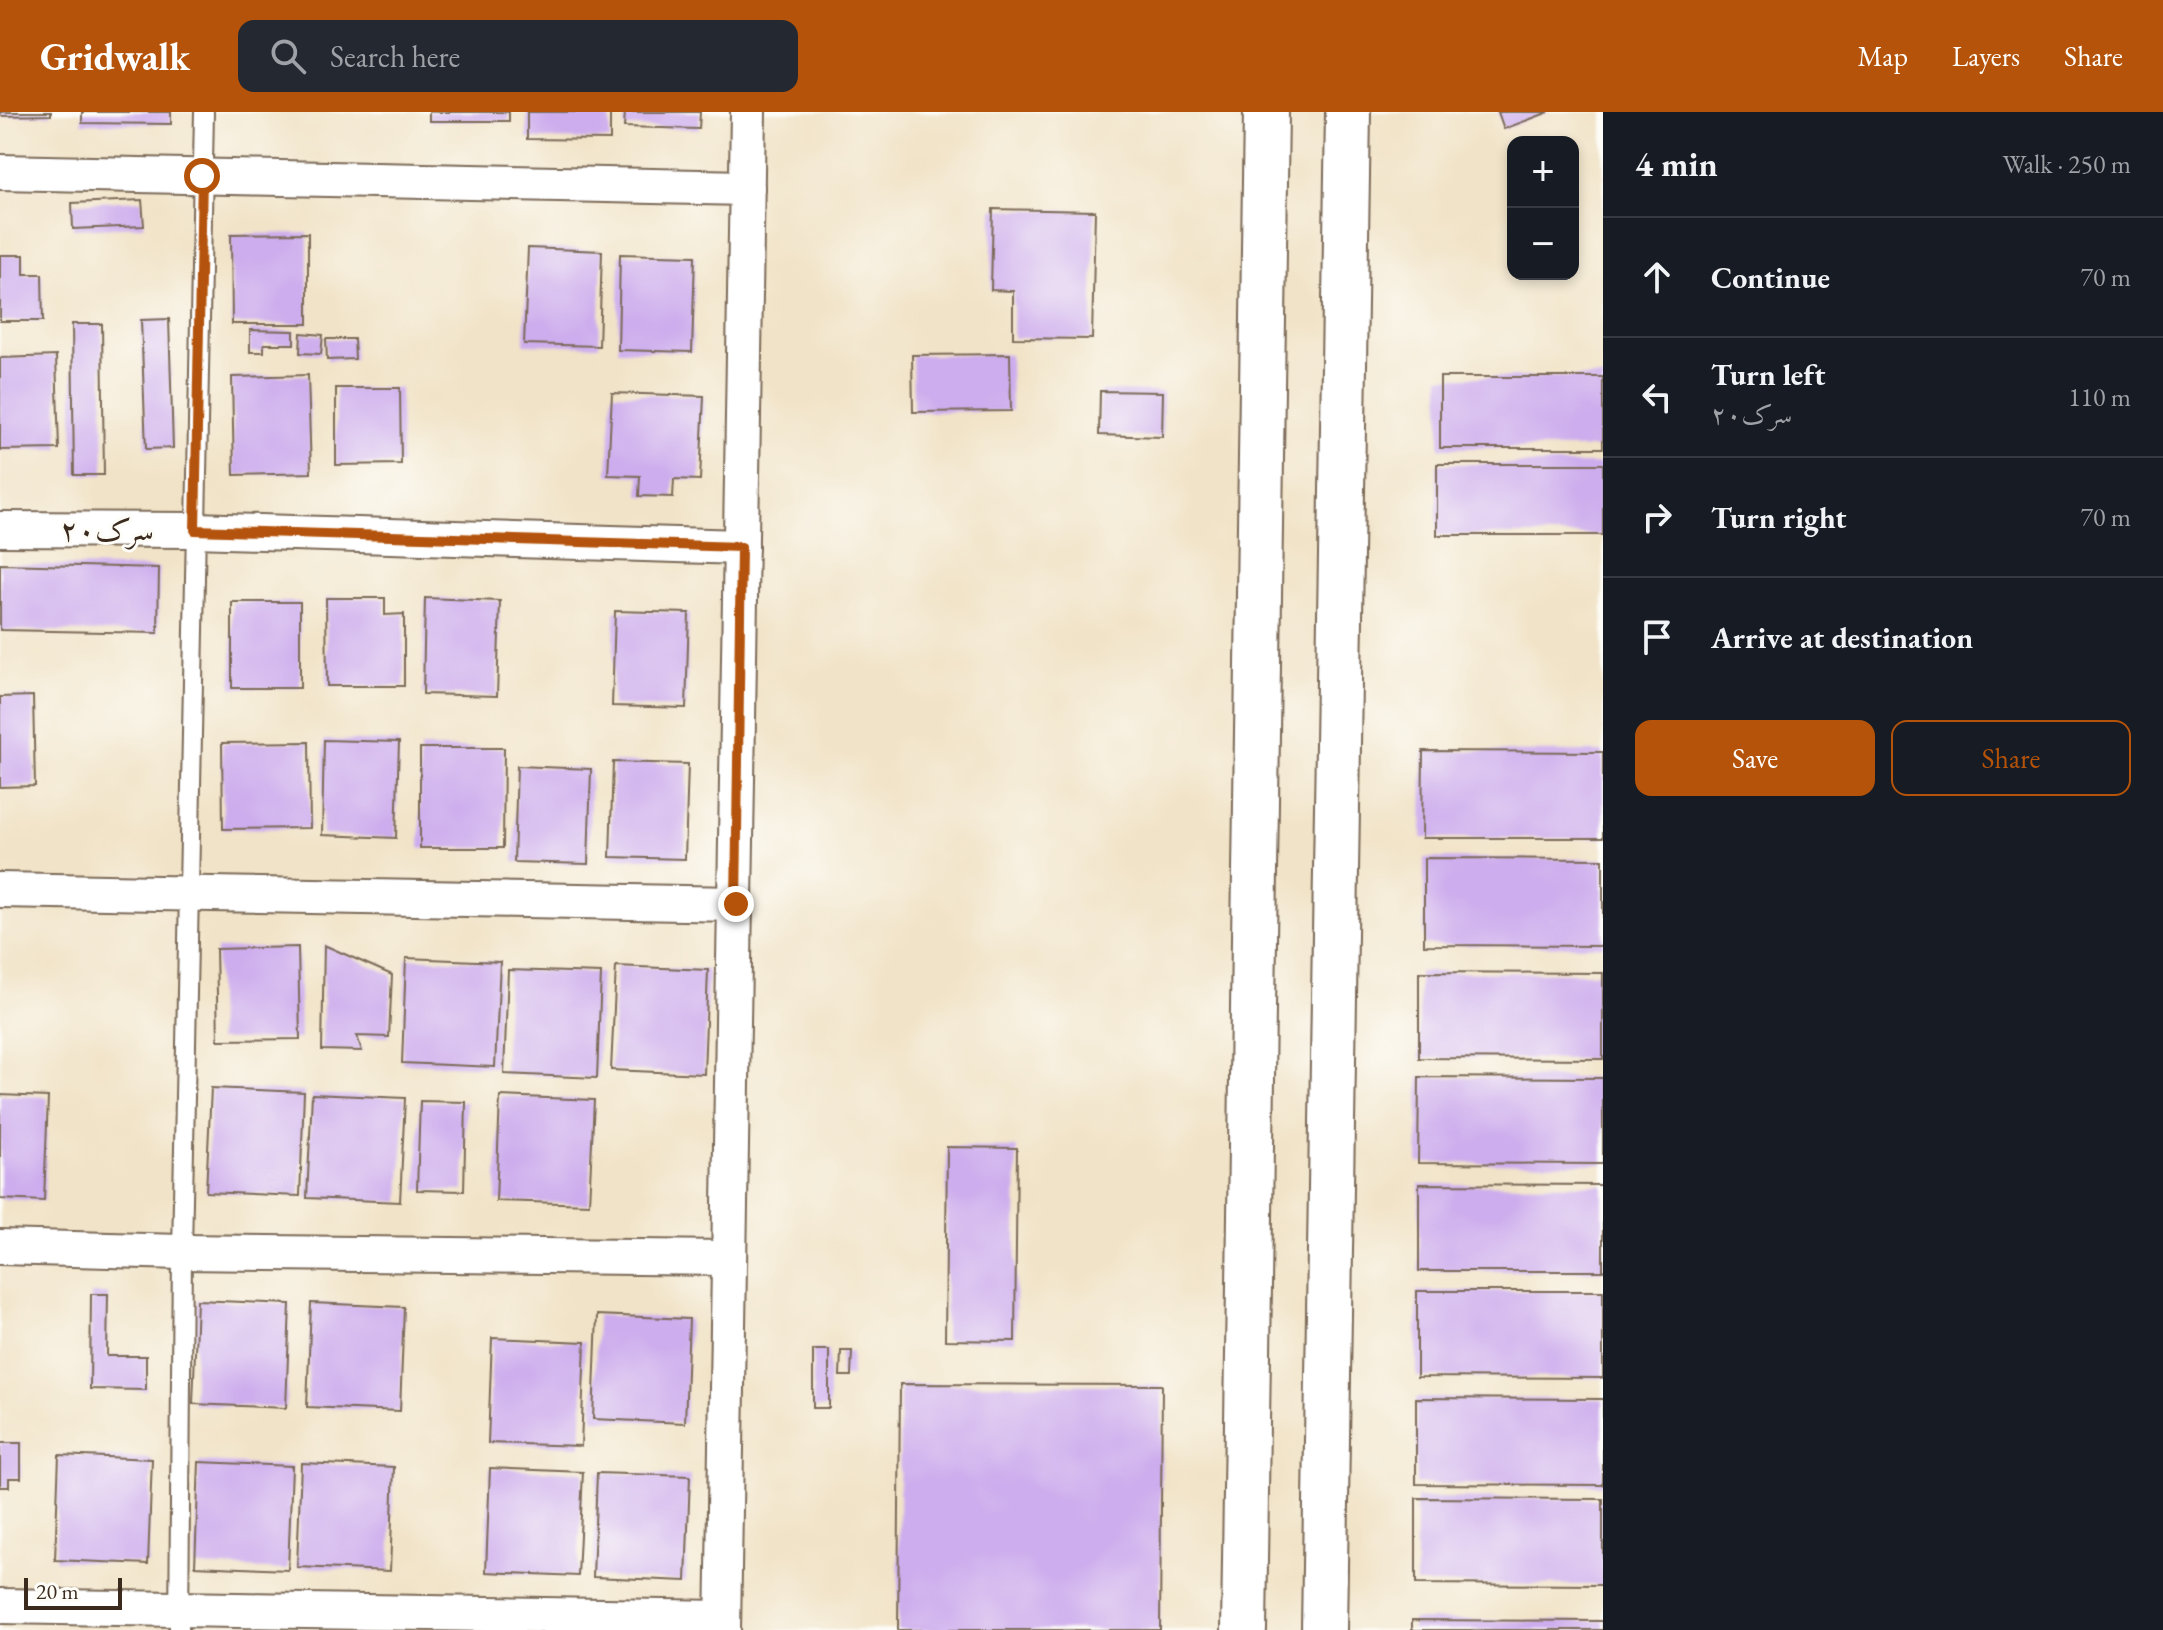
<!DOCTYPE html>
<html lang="en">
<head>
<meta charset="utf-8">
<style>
  body { margin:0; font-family:"EB Garamond",Amiri,serif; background:#242831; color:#f1f3f6 }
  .controls { position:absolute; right:24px; top:24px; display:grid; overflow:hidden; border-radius:16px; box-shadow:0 4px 12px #0003 }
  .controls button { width:72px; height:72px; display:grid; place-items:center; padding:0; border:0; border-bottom:2px solid #363941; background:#171b24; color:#f1f3f6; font:40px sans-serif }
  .scale { position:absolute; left:24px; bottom:20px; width:98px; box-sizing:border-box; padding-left:8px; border:4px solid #3b2a1e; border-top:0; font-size:22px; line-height:28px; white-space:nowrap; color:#3b2a1e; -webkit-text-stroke:6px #fdfcf7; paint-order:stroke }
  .stop { position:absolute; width:24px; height:24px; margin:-18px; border:6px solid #b45309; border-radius:50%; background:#fff }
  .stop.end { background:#b45309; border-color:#fff; box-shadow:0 2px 8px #0008 }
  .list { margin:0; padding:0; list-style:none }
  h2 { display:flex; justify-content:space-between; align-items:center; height:104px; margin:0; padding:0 32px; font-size:34px }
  h2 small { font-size:26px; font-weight:400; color:#9ea1a6 }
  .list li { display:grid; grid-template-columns:52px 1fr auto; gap:24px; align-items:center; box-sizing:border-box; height:120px; padding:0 32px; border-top:2px solid #363941 }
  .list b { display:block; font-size:30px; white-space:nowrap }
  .list p { margin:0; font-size:26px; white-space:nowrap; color:#9ea1a6 }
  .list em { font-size:26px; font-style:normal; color:#9ea1a6 }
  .actions { display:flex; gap:16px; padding:24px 32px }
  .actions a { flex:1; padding:18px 0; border:2px solid #b45309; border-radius:16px; text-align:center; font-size:28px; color:#b45309 }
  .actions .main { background:#b45309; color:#fff }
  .icon { flex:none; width:44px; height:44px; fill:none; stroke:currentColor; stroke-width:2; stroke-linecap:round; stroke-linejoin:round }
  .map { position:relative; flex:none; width:1603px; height:1518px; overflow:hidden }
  header { display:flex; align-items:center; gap:48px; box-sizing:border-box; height:112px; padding:0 40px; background:#b45309; color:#fff }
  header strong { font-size:38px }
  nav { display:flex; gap:44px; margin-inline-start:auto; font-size:28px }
  .search { width:560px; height:72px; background:#242831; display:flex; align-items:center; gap:20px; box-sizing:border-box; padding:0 28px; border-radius:16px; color:#9ea1a6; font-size:30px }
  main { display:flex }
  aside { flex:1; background:#171b24 }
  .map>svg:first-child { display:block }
  .building { fill:#cdaded }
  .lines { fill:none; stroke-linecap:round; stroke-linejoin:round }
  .service-casing { stroke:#7b6b59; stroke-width:22 }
  .minor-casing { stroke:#7b6b59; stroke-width:38 }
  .tertiary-casing { stroke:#7b6b59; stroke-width:48 }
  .service { stroke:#fff; stroke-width:18 }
  .minor { stroke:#fff; stroke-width:34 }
  .tertiary { stroke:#fff; stroke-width:44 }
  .route { stroke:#b45309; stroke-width:10 }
  .labels { text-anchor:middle; stroke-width:6; stroke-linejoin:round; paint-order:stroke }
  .street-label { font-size:30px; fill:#3b2a1e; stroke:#fdfcf7 }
</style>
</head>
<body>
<header>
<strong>Gridwalk</strong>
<div class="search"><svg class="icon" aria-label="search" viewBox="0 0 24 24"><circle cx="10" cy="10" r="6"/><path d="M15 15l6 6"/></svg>Search here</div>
<nav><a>Map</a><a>Layers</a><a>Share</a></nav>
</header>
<main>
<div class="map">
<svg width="1603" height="1518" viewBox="0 0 1603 1518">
  <rect width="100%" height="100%" fill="#fdfcf7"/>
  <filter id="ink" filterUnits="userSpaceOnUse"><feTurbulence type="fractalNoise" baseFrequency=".0125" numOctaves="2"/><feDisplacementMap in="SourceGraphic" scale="16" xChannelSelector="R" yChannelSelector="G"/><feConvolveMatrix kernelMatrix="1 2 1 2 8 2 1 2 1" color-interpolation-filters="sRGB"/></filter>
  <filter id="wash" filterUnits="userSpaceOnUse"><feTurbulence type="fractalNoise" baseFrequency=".006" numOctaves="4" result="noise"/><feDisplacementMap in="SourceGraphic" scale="32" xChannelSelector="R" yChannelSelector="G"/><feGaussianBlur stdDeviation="1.8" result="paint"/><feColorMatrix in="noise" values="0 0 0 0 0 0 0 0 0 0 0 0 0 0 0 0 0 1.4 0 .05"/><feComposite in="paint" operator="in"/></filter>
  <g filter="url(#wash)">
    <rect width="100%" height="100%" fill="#f1e3c7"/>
    <g id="blocks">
      <g class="building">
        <polygon points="0,0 51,0 51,3 0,4"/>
        <polygon points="82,0 171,0 171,12 82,11"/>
        <rect x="429" y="0" width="80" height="9"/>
        <polygon points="527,0 610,0 610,28 527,27"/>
        <polygon points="625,0 700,0 699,17 624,15"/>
        <polygon points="1498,0 1549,0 1504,17"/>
        <polygon points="142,88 144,114 73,117 72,91"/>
        <polygon points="993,97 1095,99 1092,227 1013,226 1013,179 991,178"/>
        <polygon points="308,121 308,212 232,212 231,122"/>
        <polygon points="528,136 602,139 599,234 524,232"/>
        <polygon points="620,142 695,144 692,240 618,238"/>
        <polygon points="0,143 24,143 24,162 42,162 43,209 0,209"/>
        <polygon points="169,207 173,336 146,337 141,208"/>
        <polygon points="72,212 102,212 104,363 74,363"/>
        <polygon points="250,218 294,219 294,232 264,232 264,240 250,240"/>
        <polygon points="301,221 323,223 321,242 300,241"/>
        <polygon points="326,227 354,227 355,247 327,248"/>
        <polygon points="1010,242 1011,299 913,300 912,243"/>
        <polygon points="56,244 59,337 0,338 0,246"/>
        <polygon points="308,263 311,361 234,363 232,265"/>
        <rect x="1440" y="265" width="163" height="71"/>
        <polygon points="336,276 400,276 401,352 336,353"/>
        <polygon points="1100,279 1163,280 1162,325 1099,323"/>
        <polygon points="612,281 704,284 700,368 674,367 673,385 639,384 640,364 608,363"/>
        <rect x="1437" y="352" width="166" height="71"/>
        <polygon points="0,452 159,456 158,521 0,518"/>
        <polygon points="326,486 385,486 385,503 404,502 404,574 327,574"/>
        <polygon points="425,486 500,489 497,584 423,582"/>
        <rect x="232" y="490" width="68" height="86"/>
        <polygon points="615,499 689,501 686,596 612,594"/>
        <polygon points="33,584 35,674 0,675 0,585"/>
        <polygon points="324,628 399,630 396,726 322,723"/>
        <polygon points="309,630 310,716 223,717 222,631"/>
        <polygon points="420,636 504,636 503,736 420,736"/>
        <polygon points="1423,639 1603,640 1603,726 1422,726"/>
        <polygon points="613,650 688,652 685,747 610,745"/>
        <polygon points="517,654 591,657 588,752 514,750"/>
        <polygon points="1424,746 1603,747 1603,834 1424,833"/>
        <polygon points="324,833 392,863 389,925 357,924 362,939 322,938"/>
        <polygon points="298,835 300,927 218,928 216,837"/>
        <polygon points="406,846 500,850 495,955 402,951"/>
        <polygon points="616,854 708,858 704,962 611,958"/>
        <polygon points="508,858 601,861 597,966 504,962"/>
        <polygon points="1419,860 1603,861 1603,947 1419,946"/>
        <polygon points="1419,965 1603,966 1603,1052 1418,1051"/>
        <polygon points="211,976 304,980 300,1084 206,1080"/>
        <polygon points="312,982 405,986 400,1090 307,1086"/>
        <polygon points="0,983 48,985 44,1089 0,1087"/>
        <polygon points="500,984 594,988 589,1092 496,1089"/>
        <polygon points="420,989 466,990 464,1079 417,1078"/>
        <polygon points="947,1035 1017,1036 1015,1229 945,1228"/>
        <polygon points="1419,1072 1603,1073 1603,1159 1419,1159"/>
        <polygon points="1417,1179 1603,1179 1603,1266 1417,1265"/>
        <polygon points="91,1182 108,1182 107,1244 146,1244 146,1278 90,1277"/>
        <polygon points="197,1188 290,1192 286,1296 193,1292"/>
        <polygon points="311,1191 404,1195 400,1299 307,1295"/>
        <polygon points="597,1203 689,1207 685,1311 593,1307"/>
        <polygon points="492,1226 585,1230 581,1334 488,1331"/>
        <rect x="813" y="1238" width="16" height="58"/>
        <polygon points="841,1239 852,1239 851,1264 840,1264"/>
        <polygon points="900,1272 1162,1273 1160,1518 898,1518"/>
        <polygon points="1416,1286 1603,1287 1603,1373 1416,1372"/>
        <polygon points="0,1331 21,1331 21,1366 9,1366 9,1375 0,1375"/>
        <polygon points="59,1343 152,1347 148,1452 55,1448"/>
        <polygon points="199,1350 292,1354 288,1458 195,1454"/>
        <polygon points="301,1351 394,1355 390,1459 297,1455"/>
        <polygon points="490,1356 583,1360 578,1464 486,1460"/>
        <polygon points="597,1361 690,1364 686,1469 593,1465"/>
        <polygon points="1416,1386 1603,1387 1603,1473 1416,1472"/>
        <polygon points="1412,1508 1603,1509 1603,1518 1412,1518"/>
      </g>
    </g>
  </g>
  <g filter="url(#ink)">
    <use href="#blocks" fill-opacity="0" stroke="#7b6b59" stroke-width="2"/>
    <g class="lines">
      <defs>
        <polyline id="service" points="179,1518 182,1140 204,0"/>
        <g id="minor">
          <polyline points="0,60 747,76"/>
          <polyline points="0,417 195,418 741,435"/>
          <polyline points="0,778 736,792"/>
          <polyline points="0,1135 182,1140 729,1146"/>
          <polyline points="0,1494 723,1506"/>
          <polyline points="723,1518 748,0"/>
        </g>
        <g id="tertiary">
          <polyline points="1244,1518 1266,0"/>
          <polyline points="1324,1518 1348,0"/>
        </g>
      </defs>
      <use href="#service" class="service-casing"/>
      <use href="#minor" class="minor-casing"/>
      <use href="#tertiary" class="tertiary-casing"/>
      <use href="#service" class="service"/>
      <use href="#minor" class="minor"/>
      <use href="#tertiary" class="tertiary"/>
    </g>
  </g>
  <g class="lines" filter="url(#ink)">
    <polyline class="route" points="202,64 195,418 741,435 736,792"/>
  </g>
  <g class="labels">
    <g class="street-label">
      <text x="107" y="428">سرک۲۰</text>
    </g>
  </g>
</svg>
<div class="controls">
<button>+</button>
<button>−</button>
</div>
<div class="scale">20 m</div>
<div class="stop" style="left:202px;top:64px"></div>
<div class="stop end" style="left:736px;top:792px"></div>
</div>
<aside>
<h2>4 min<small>Walk · 250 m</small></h2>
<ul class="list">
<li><svg class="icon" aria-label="ahead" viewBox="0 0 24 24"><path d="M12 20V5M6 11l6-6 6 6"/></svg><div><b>Continue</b></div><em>70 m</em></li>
<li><svg class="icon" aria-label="left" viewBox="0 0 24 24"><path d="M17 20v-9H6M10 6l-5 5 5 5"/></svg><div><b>Turn left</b><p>سرک۲۰</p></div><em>110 m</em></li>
<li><svg class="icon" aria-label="right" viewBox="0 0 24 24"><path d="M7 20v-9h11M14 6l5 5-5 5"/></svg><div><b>Turn right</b></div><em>70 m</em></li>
<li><svg class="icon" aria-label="arrive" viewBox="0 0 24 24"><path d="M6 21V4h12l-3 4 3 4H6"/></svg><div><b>Arrive at destination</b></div></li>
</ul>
<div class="actions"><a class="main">Save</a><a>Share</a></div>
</aside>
</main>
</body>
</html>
